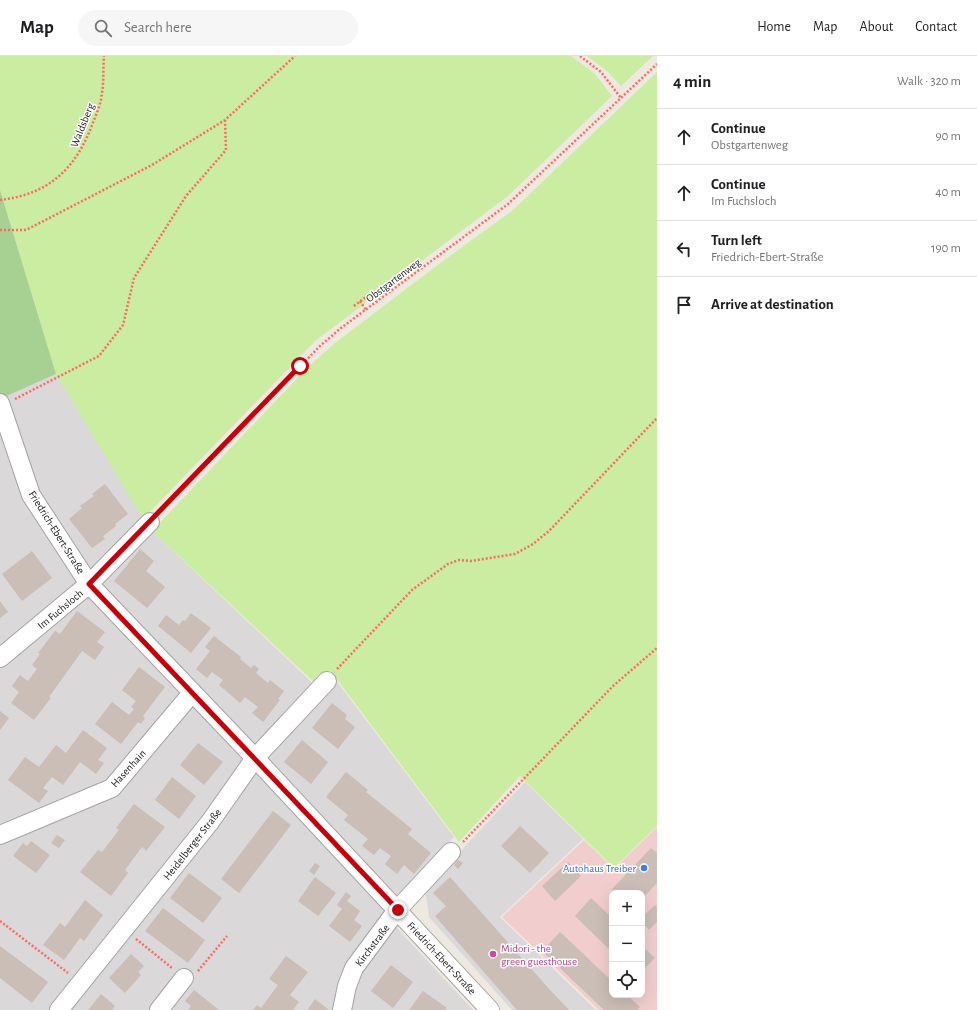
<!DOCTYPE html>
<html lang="en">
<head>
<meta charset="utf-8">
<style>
  body { margin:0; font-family:"Alegreya Sans",sans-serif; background:#f6f6f6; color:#202124 }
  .controls { position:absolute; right:12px; bottom:12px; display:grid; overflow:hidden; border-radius:8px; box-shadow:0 4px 16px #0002 }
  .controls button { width:36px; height:36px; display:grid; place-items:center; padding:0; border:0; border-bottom:1px solid #e0e0e0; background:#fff; color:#202124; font:20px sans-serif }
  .stop { position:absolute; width:12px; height:12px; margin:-9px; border:3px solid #c7000a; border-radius:50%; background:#fff }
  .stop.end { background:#c7000a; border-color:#fff; box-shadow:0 1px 4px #0008 }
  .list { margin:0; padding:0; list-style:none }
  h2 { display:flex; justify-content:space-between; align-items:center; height:52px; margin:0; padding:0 16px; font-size:17px }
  h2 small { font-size:13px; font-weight:400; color:#757577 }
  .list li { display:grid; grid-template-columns:26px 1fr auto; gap:12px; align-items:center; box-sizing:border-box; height:56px; padding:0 16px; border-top:1px solid #e0e0e0 }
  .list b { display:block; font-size:15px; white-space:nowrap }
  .list p { margin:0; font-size:13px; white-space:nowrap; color:#757577 }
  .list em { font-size:13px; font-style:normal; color:#757577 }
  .icon { flex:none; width:22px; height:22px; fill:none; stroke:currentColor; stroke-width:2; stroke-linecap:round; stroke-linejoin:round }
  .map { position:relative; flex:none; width:657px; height:954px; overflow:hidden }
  header { display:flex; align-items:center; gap:24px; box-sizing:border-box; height:56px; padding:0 20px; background:#fff; border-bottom:1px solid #e0e0e0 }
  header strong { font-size:19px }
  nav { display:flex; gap:22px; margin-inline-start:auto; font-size:14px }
  .search { width:280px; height:36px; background:#f6f6f6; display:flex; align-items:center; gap:10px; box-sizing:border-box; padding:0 14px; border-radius:22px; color:#757577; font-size:15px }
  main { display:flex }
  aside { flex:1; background:#fff }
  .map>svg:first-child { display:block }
  .residential { fill:#dad8d9 }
  .commercial { fill:#f1cdce; fill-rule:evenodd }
  .grass { fill:#caeda1 }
  .forest { fill:#a7d192 }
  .building { fill:#cabeb6 }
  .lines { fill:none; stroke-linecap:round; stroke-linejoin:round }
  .minor-casing { stroke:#a3a3a3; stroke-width:20 }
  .path { stroke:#ff6860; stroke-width:2.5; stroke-dasharray:2 2; stroke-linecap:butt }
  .minor { stroke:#fff; stroke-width:18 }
  .route { stroke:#c7000a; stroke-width:5 }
  .shop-dot { fill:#3f7fe0; stroke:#fff; stroke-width:1.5 }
  .hotel-dot { fill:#d1479c; stroke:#fff; stroke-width:1.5 }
  .labels { text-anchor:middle; stroke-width:3; stroke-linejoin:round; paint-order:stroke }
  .street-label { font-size:11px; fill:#1c1c1c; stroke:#fff }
  .shop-label { font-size:11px; fill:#366cbe; stroke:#fff; text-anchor:end }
  .hotel-label { font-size:11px; fill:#b23c85; stroke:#fff; text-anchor:start }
</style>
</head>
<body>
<header>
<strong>Map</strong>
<div class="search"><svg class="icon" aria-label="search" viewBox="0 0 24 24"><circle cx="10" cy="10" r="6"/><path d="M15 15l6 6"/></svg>Search here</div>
<nav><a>Home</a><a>Map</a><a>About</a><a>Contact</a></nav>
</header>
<main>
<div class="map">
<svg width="657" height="954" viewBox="0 0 657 954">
  <rect width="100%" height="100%" fill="#eee9e0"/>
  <g class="residential">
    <polygon points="56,318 152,475 322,636 335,623 454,781 383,857 473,954 0,954 0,343"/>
    <polygon points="525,726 583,783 500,861 596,954 512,954 429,861 425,833"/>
  </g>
  <path class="commercial" d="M 657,771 L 657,954 L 599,954 L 502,861 L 584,784 L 614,813 ZM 612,837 L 642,837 L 642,939 L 612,939 Z"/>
  <g class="grass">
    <polygon points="0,0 571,0 594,17 612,40 508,140 315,285 143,463 56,318 0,134"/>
    <polygon points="587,0 653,0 621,30 608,16"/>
    <polygon points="657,16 657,770 614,812 520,720 459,786 330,614 316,628 152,475 306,313 335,287 443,205 513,154"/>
  </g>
  <polygon class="forest" points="0,134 56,318 0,343"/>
  <g class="building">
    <polygon points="105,428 128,458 115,468 116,470 103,480 105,483 92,492 69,463 82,452 80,450 94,440 92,438"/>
    <polygon points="140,493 154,505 146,515 165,531 147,552 114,525"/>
    <polygon points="32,495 52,522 22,545 2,518"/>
    <polygon points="0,545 8,556 0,562"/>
    <polygon points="77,555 105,576 97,586 104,591 95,604 82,595 49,641 51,642 34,664 11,647 19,636 12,630 20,619 28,625 37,613 32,609 40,598 38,597 55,575 60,578"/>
    <polygon points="191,557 211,572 191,597 158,570 166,559 179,569 183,564 185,565"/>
    <polygon points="214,580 241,601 240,603 251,612 254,609 259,613 256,617 268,627 270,624 284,635 278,643 280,644 263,666 252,657 258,651 245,641 240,647 219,629 223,624 212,616 207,622 196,613 210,595 205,591"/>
    <polygon points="139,611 165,631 143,660 145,662 141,668 138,666 121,688 95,668 112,646 129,659 134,653 131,651 136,645 122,634"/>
    <polygon points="332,647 347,659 345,663 355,671 338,693 312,672"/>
    <polygon points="0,655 9,662 0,674"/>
    <polygon points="83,674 107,692 98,704 104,707 96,718 80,706 63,729 52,721 43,732 48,735 39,747 8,724 25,701 39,711 56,689 66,697"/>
    <polygon points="302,684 328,706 311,728 284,706"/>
    <polygon points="198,687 223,706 204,729 180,709"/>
    <polygon points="346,716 368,734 366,736 412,773 408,778 431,797 414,818 404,809 397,818 385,808 391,800 380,792 374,799 362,790 368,783 344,764 348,759 326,741"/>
    <polygon points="172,721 196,740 179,763 155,744"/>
    <polygon points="134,748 165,771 146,795 142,791 125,814 128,817 111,840 80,816 98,794 102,796 119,774 116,772"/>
    <polygon points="273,755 291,769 239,837 221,823"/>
    <polygon points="520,770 549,797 530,817 501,790"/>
    <polygon points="57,779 65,784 59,792 51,787"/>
    <polygon points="31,785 50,799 36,817 13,800 23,787 27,790"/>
    <polygon points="651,792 657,797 657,829 656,828 642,843 642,837 616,837 612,833"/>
    <polygon points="458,804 463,807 458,813 454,809"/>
    <polygon points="568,806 581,820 555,845 542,830"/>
    <polygon points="315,807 320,810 314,819 309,815"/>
    <polygon points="189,817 222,842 203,867 170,842"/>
    <polygon points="315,821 336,837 318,860 298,845"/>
    <polygon points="450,821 551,935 569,954 517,954 435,860 446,850 433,837"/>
    <polygon points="346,836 351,840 347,845 360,855 354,864 362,870 350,886 329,870 342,853 337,849"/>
    <polygon points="591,842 612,862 612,896 575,860"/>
    <polygon points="85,844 103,859 84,885 80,882 64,904 43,889 60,867 65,871"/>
    <polygon points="655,849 657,851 657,866 649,874 642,866 642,861"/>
    <polygon points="163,852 205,884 188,907 145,875"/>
    <polygon points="560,876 612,925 612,939 627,939 640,951 637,954 604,954 542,895"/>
    <polygon points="0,890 48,926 32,947 0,922"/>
    <polygon points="642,890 655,902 642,915"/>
    <polygon points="131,898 144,910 138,916 141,919 125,937 109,922"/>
    <polygon points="286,900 308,916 290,939 299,946 293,954 253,954 257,949 261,952 278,929 269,923"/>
    <polygon points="391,909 413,926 393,952 371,935"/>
    <polygon points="194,934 219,954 188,954 191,950 185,945"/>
    <polygon points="423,935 447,952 445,954 409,954"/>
    <polygon points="101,938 115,950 112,954 88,954"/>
    <polygon points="315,943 329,954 309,954 308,953"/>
  </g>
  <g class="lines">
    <defs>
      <g id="minor">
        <polyline points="0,347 31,439 89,528 255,702 490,954"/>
        <polyline points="0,602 89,528 150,466"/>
        <polyline points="0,779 112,732 192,637"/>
        <polyline points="59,954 210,766 255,702 327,625"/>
        <polyline points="159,954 184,922"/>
        <polyline points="342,954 347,930 354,912 397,854 451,796"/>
      </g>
    </defs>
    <use href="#minor" class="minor-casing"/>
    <g class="path">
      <polyline points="580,0 601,16 621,42"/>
      <path d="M 0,144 C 7,143 14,142 21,140 C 58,130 79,104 92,69 C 96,59 101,48 102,37 C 104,25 103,12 104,0"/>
      <polyline points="0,174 26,174 152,109 225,64 295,0"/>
      <polyline points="360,245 366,254"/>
      <polyline points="354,250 366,241"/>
      <polyline points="15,343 99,300 123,269 134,222 186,140 226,94 225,64"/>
      <polyline points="161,455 320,290 341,272 508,148 657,8"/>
      <polyline points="337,613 412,534 448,508 459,504 471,505 515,498 533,488 549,475 657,362"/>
      <polyline points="463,786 613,630 657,592"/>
      <polyline points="0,865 68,917"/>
      <polyline points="136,883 172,912"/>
      <polyline points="198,915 227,880"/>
    </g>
    <use href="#minor" class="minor"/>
  </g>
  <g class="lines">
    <polyline class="route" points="300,310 89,528 398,854"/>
  </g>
  <circle class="shop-dot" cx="644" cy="812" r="4"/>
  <circle class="hotel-dot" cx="493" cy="898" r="4"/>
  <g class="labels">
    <g class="street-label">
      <text transform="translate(82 69) rotate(-68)" y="4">Waldsberg</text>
      <text transform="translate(393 224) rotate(-37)" y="4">Obstgartenweg</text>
      <text transform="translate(57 476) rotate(58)" y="4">Friedrich-Ebert-Straße</text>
      <text transform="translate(60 553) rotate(-40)" y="4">Im Fuchsloch</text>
      <text transform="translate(128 712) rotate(-48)" y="4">Hasenhain</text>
      <text transform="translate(192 788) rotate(-52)" y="4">Heidelberger Straße</text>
      <text transform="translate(372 889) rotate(-53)" y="4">Kirchstraße</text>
      <text transform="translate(442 902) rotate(47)" y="4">Friedrich-Ebert-Straße</text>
    </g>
    <g class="shop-label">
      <text x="636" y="816">Autohaus Treiber</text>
    </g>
    <g class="hotel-label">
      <text x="501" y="896">Midori - the<tspan x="501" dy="13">green guesthouse</tspan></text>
    </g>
  </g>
</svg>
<div class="controls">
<button>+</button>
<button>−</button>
<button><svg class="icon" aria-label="locate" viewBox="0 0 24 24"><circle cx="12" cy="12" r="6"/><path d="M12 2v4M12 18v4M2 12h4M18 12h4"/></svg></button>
</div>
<div class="stop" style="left:300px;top:310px"></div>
<div class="stop end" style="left:398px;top:854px"></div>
</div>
<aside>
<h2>4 min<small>Walk · 320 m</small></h2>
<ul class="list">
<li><svg class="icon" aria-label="ahead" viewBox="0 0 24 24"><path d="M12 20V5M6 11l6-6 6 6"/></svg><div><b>Continue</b><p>Obstgartenweg</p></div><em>90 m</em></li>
<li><svg class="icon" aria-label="ahead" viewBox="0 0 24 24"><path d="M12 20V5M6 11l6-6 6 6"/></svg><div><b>Continue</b><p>Im Fuchsloch</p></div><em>40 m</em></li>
<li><svg class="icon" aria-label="left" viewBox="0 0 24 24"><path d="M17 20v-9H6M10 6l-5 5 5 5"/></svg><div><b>Turn left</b><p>Friedrich-Ebert-Straße</p></div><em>190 m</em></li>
<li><svg class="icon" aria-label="arrive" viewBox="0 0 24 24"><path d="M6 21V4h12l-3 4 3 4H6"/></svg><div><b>Arrive at destination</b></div></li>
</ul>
</aside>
</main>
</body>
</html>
